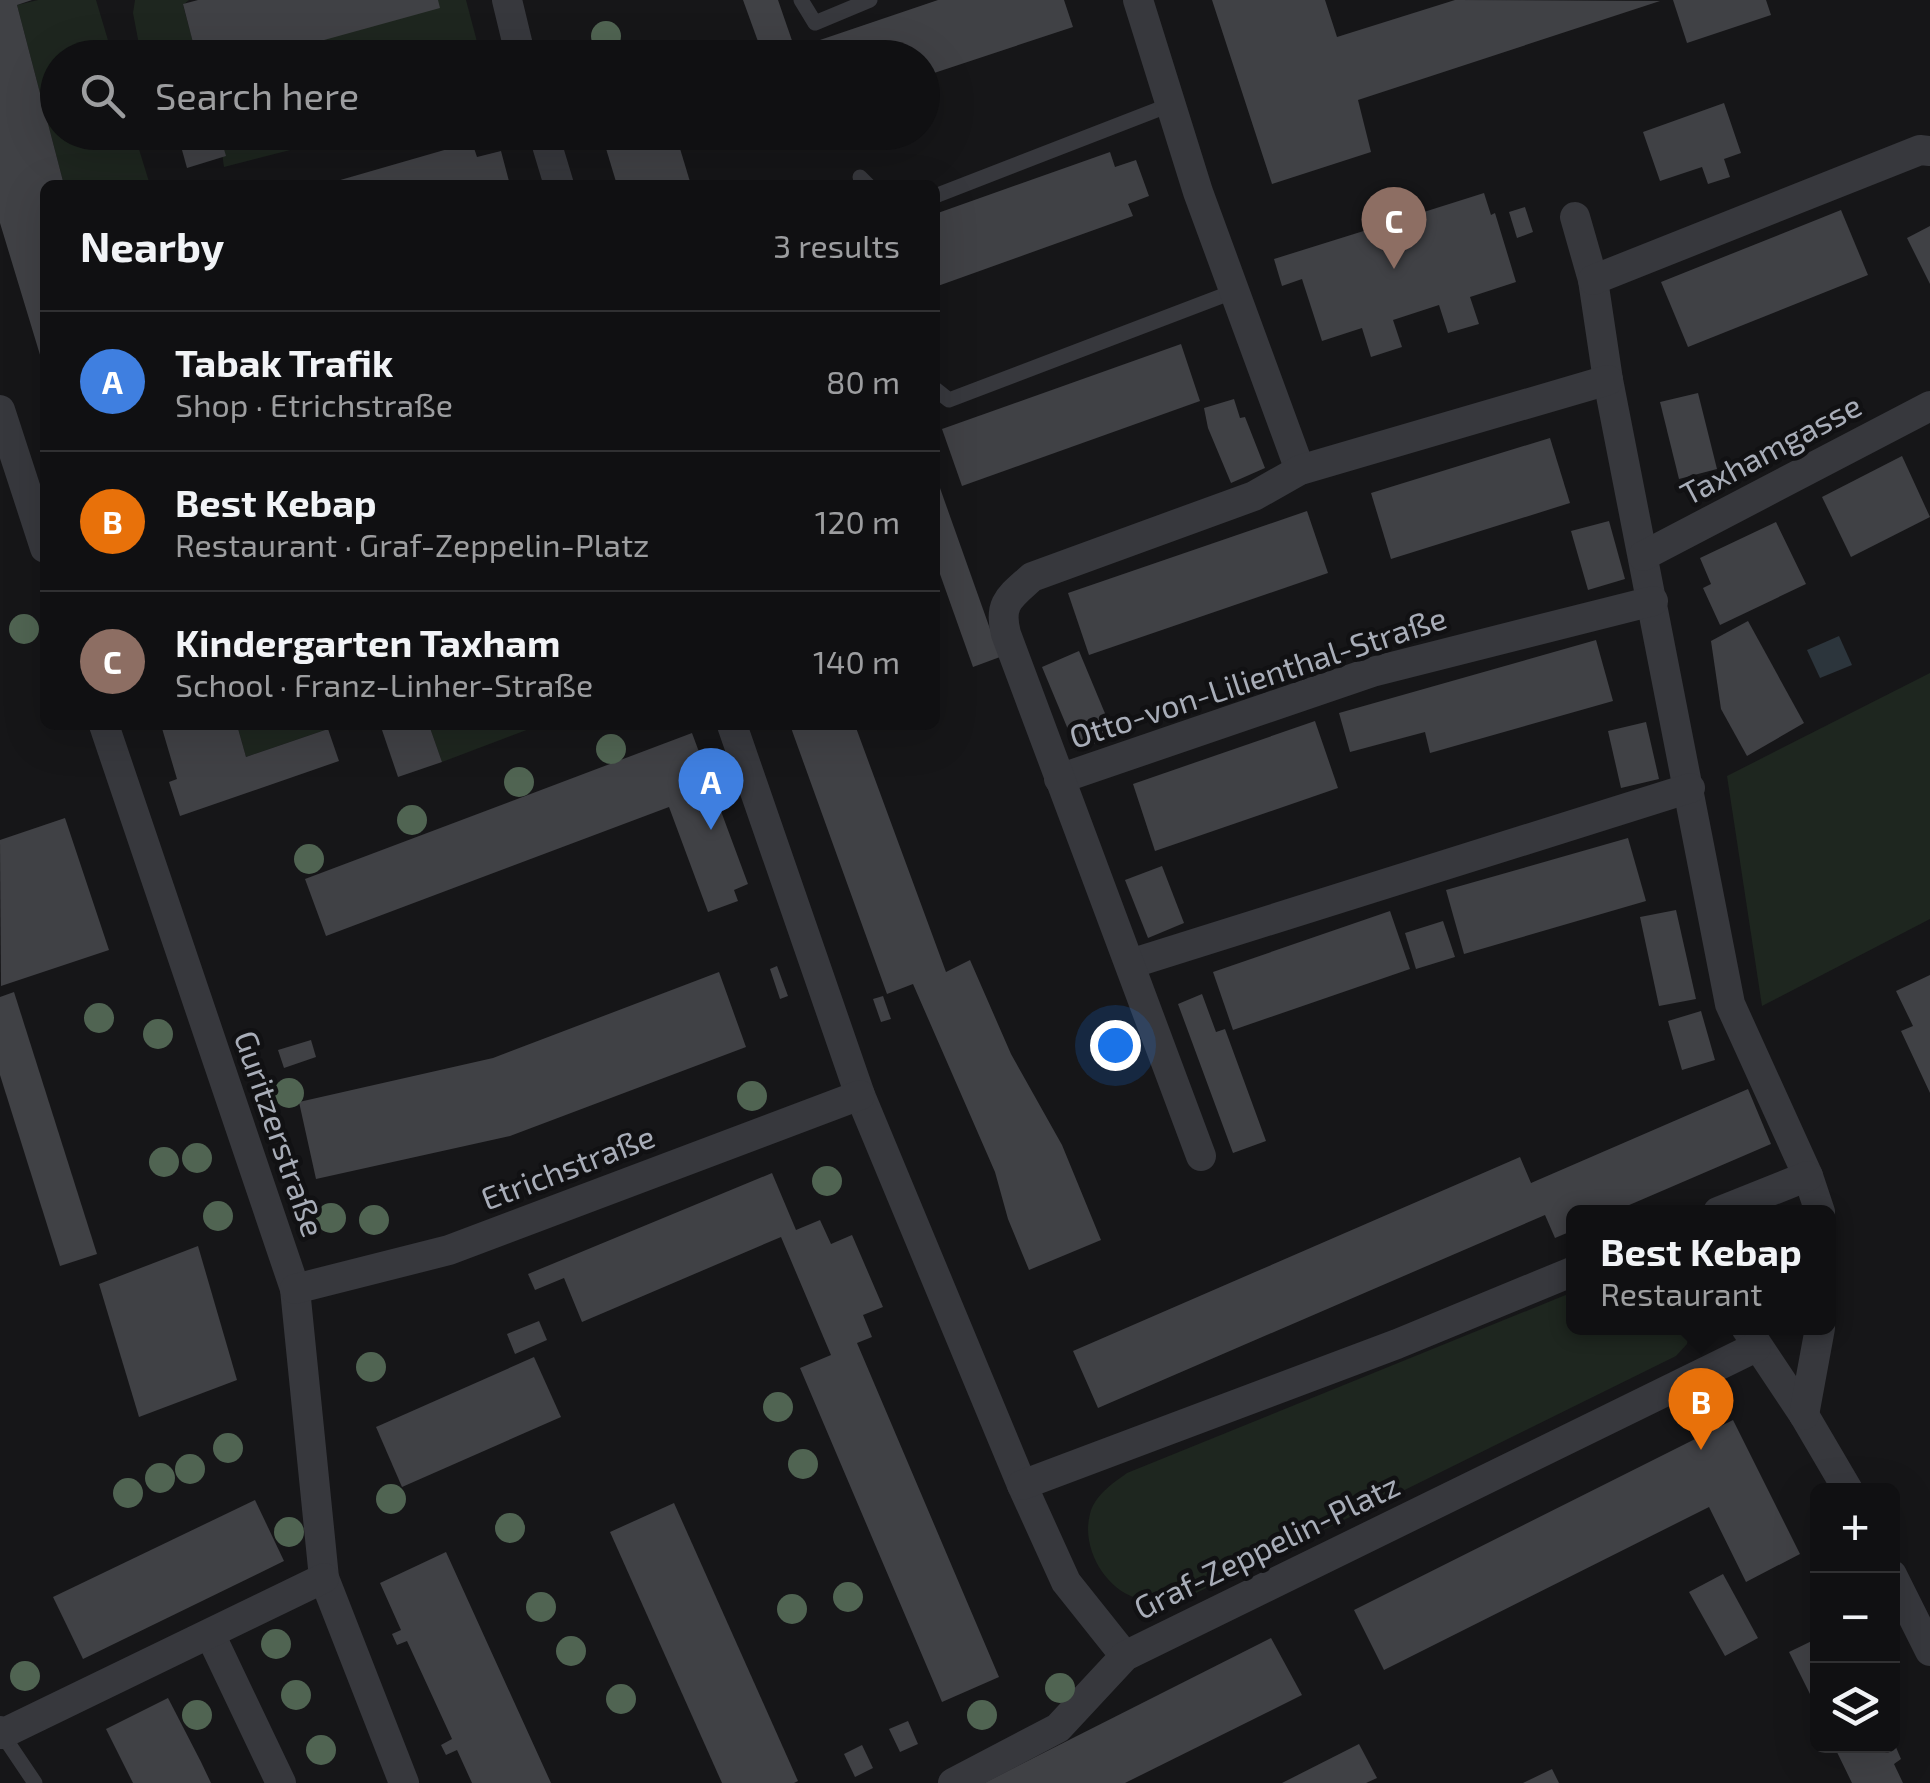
<!DOCTYPE html>
<html lang="en">
<head>
<meta charset="utf-8">
<style>
  body { margin:0; font-family:"Exo 2",sans-serif; background:#19191b; color:#f1f3f6 }
  .controls { position:absolute; right:30px; bottom:30px; display:grid; overflow:hidden; border-radius:15px; box-shadow:0 10px 40px #0002 }
  .controls button { width:90px; height:90px; display:grid; place-items:center; padding:0; border:0; border-bottom:2px solid #303032; background:#101012; color:#f1f3f6; font:50px sans-serif }
  .you { position:absolute; left:1115px; top:1045px; width:35px; height:35px; margin:-25px; border:8px solid #fff; border-radius:50%; background:#1a73e8; box-shadow:0 0 0 15px #1a73e833 }
  .badge { display:grid; place-items:center; width:65px; height:65px; border-radius:50%; background:#0f766e; color:#fff; font-size:32px; font-weight:700 }
  .pin { position:absolute; translate:-50% -82px; filter:drop-shadow(0 2px 5px #0008) }
  .pin::after { content:''; position:absolute; top:52px; width:35px; height:30px; background:inherit; clip-path:polygon(0 0,100% 0,50% 100%) }
  .popup { position:absolute; left:1566px; top:1205px; width:270px; height:130px; box-sizing:border-box; display:grid; place-content:center; border-radius:15px; background:#101012; filter:drop-shadow(0 2px 8px #0005); font-size:32px; white-space:nowrap; color:#9c9d9f }
  .popup b { font-size:38px; color:#f1f3f6 }
  .popup::after { content:''; position:absolute; left:50%; top:100%; margin-left:-20px; border:20px solid transparent; border-top-color:#101012 }
  .list { margin:0; padding:0; list-style:none }
  h2 { display:flex; justify-content:space-between; align-items:center; height:130px; margin:0; padding:0 40px; font-size:42px }
  h2 small { font-size:32px; font-weight:400; color:#9c9d9f }
  .list li { display:grid; grid-template-columns:65px 1fr auto; gap:30px; align-items:center; box-sizing:border-box; height:140px; padding:0 40px; border-top:2px solid #303032 }
  .list b { display:block; font-size:38px; white-space:nowrap }
  .list p { margin:0; font-size:32px; white-space:nowrap; color:#9c9d9f }
  .list em { font-size:32px; font-style:normal; color:#9c9d9f }
  .icon { flex:none; width:55px; height:55px; fill:none; stroke:currentColor; stroke-width:2; stroke-linecap:round; stroke-linejoin:round }
  .map { position:relative; flex:none; width:1930px; height:1783px; overflow:hidden }
  .search { position:absolute; background:#101012; box-shadow:0 10px 40px #0002; left:40px; top:40px; width:900px; height:110px; display:flex; align-items:center; gap:25px; box-sizing:border-box; padding:0 35px; border-radius:55px; color:#9c9d9f; font-size:38px }
  .panel { position:absolute; background:#101012; box-shadow:0 10px 40px #0002; left:40px; top:180px; width:900px; height:550px; border-radius:15px }
  .map>svg:first-child { display:block }
  .green { fill:#1e261f }
  .water { fill:#2c353c }
  .building { fill:#404145 }
  .lines { fill:none; stroke-linecap:round; stroke-linejoin:round }
  .lane { stroke:#37383d; stroke-width:15 }
  .street { stroke:#37383d; stroke-width:30 }
  .tree { fill:#506452 }
  .labels { text-anchor:middle; stroke-width:9; stroke-linejoin:round; paint-order:stroke }
  .street-label { font-size:32px; fill:#a8adb8; stroke:#111113 }
</style>
</head>
<body>
<div class="map">
<svg width="1930" height="1783" viewBox="0 0 1930 1783">
  <rect width="100%" height="100%" fill="#161618"/>
  <g class="green">
    <polygon points="38,0 96,0 113,57 58,58 58,132 134,133 150,185 64,185 17,5"/>
    <polygon points="135,0 189,0 183,5 197,57 159,57 157,52 141,55 133,13"/>
    <polygon points="438,0 466,0 481,57 259,58"/>
    <polygon points="219,133 357,133 224,167"/>
    <polygon points="1930,673 1930,919 1762,1006 1727,776"/>
    <polygon points="237,725 327,725 328,729 246,757"/>
    <polygon points="429,725 540,725 442,762"/>
    <path d="M 1573,1292 L 1574,1328 L 1690,1328 L 1687,1344 L 1676,1356 L 1184,1599 C 1168,1601 1152,1604 1136,1598 C 1104,1588 1081,1547 1090,1514 C 1094,1496 1113,1483 1127,1473 Z"/>
  </g>
  <polygon class="water" points="1839,636 1852,665 1820,678 1807,650"/>
  <g class="building">
    <polygon points="0,0 32,0 17,5 64,185 45,185 44,368 0,223"/>
    <polygon points="198,0 438,0 440,8 259,58 197,58 183,4"/>
    <polygon points="743,0 778,0 798,58 764,58"/>
    <polygon points="938,0 1064,0 1073,27 922,77 922,58 820,58 814,42"/>
    <polygon points="1212,0 1325,0 1337,37 1455,0 1660,1 1358,100 1371,152 1272,184"/>
    <polygon points="1673,0 1766,0 1771,15 1687,43"/>
    <polygon points="1724,103 1741,153 1724,159 1730,177 1708,184 1702,167 1660,181 1643,132"/>
    <polygon points="177,132 219,132 226,156 187,168"/>
    <polygon points="601,132 675,132 691,185 617,185"/>
    <polygon points="472,142 477,157 501,151 510,185 323,185"/>
    <polygon points="1110,152 1115,167 1136,160 1149,196 1128,204 1133,216 935,287 935,214"/>
    <polygon points="1484,193 1491,215 1495,213 1516,282 1470,297 1479,324 1448,333 1439,305 1393,320 1402,347 1371,357 1362,328 1322,341 1302,279 1282,286 1274,259 1370,229 1364,210 1402,198 1408,217"/>
    <polygon points="1525,207 1533,232 1517,238 1509,212"/>
    <polygon points="1841,210 1868,275 1688,347 1661,282"/>
    <polygon points="1930,226 1930,284 1907,238"/>
    <polygon points="1181,344 1200,401 962,486 942,429"/>
    <polygon points="1698,393 1717,469 1679,479 1660,402"/>
    <polygon points="1234,399 1240,418 1245,417 1265,468 1231,483 1208,428 1204,408"/>
    <polygon points="1550,438 1570,503 1391,559 1371,493"/>
    <polygon points="1902,456 1930,517 1851,557 1822,497"/>
    <polygon points="935,474 1000,657 973,667 935,560"/>
    <polygon points="1307,511 1328,573 1089,655 1068,593"/>
    <polygon points="1609,521 1625,579 1588,590 1571,531"/>
    <polygon points="1776,522 1806,584 1720,625 1703,588 1711,584 1700,558"/>
    <polygon points="1748,621 1804,723 1747,756 1721,709 1711,641"/>
    <polygon points="1596,640 1613,701 1430,753 1425,732 1350,752 1339,713"/>
    <polygon points="1079,651 1114,735 1077,751 1042,667"/>
    <polygon points="1315,721 1338,788 1155,851 1133,784"/>
    <polygon points="1646,722 1659,779 1621,788 1608,731"/>
    <polygon points="161,725 237,725 246,757 328,729 339,761 180,816 169,782 177,779"/>
    <polygon points="396,725 429,725 442,762 398,777 382,730"/>
    <polygon points="790,725 855,725 946,972 970,960 1011,1054 1062,1145 1101,1240 1029,1270 1008,1219 995,1172 913,984 887,994"/>
    <polygon points="692,733 748,884 734,890 738,901 708,912 669,807 326,936 305,879"/>
    <polygon points="65,818 109,950 1,986 0,840"/>
    <polygon points="1628,838 1646,901 1464,954 1446,890"/>
    <polygon points="1162,866 1184,923 1148,938 1125,880"/>
    <polygon points="1676,910 1696,999 1659,1006 1640,917"/>
    <polygon points="1390,911 1410,969 1233,1030 1213,972"/>
    <polygon points="1443,921 1455,957 1416,969 1405,933"/>
    <polygon points="777,966 788,996 780,999 770,969"/>
    <polygon points="719,972 746,1047 510,1136 316,1179 299,1102 493,1058"/>
    <polygon points="1930,975 1930,1093 1901,1031 1913,1026 1896,991"/>
    <polygon points="14,992 97,1254 60,1266 0,1075 0,997"/>
    <polygon points="1202,994 1216,1032 1225,1029 1266,1141 1233,1153 1178,1004"/>
    <polygon points="883,996 891,1019 881,1022 873,999"/>
    <polygon points="1701,1011 1715,1060 1682,1070 1668,1021"/>
    <polygon points="311,1040 316,1057 284,1068 278,1050"/>
    <polygon points="1748,1089 1771,1144 1613,1212 1574,1212 1574,1230 1555,1238 1545,1215 1098,1408 1073,1351 1520,1157 1531,1183"/>
    <polygon points="772,1173 796,1230 820,1220 831,1244 852,1235 883,1307 863,1315 872,1337 857,1343 999,1677 942,1702 800,1368 831,1355 781,1237 582,1322 564,1278 535,1290 528,1274"/>
    <polygon points="198,1246 237,1380 139,1417 99,1284"/>
    <polygon points="539,1321 547,1340 515,1354 507,1334"/>
    <polygon points="534,1357 561,1417 402,1487 376,1427"/>
    <polygon points="1733,1420 1800,1554 1746,1582 1709,1507 1384,1670 1354,1610"/>
    <polygon points="255,1500 284,1561 83,1659 53,1597"/>
    <polygon points="674,1503 798,1781 794,1783 722,1783 610,1532"/>
    <polygon points="446,1552 495,1660 551,1783 472,1783 457,1750 446,1755 441,1745 452,1739 407,1641 397,1645 392,1634 401,1630 380,1583"/>
    <polygon points="1723,1574 1758,1638 1725,1656 1689,1592"/>
    <polygon points="1271,1638 1302,1695 1125,1783 984,1783"/>
    <polygon points="1818,1638 1818,1710 1789,1652"/>
    <polygon points="168,1698 201,1762 211,1783 133,1783 106,1729"/>
    <polygon points="908,1721 918,1744 900,1752 889,1729"/>
    <polygon points="1359,1744 1377,1778 1366,1783 1282,1783"/>
    <polygon points="862,1745 873,1768 855,1777 844,1754"/>
    <polygon points="1895,1745 1901,1759 1894,1764 1903,1783 1852,1783 1834,1746"/>
    <polygon points="1552,1769 1559,1783 1523,1783"/>
  </g>
  <g class="lines">
    <g class="lane">
      <polyline points="801,0 815,23 870,0"/>
      <polyline points="860,177 868,185"/>
      <polyline points="935,196 1172,104"/>
      <polyline points="935,389 949,400 1235,291"/>
      <polyline points="2,1734 35,1783"/>
    </g>
    <g class="street">
      <polyline points="507,0 521,58"/>
      <polyline points="1138,0 1198,192 1300,470"/>
      <polyline points="543,132 559,185"/>
      <polyline points="1575,217 1593,280 1608,380 1730,1004 1808,1176 1820,1212"/>
      <polyline points="1593,280 1920,150 1930,151"/>
      <polyline points="0,410 45,548"/>
      <polyline points="1643,556 1930,406"/>
      <polyline points="104,725 295,1289 324,1578 404,1783"/>
      <polyline points="732,725 860,1095 1022,1485 1066,1582 1125,1656"/>
      <polyline points="1059,779 1372,672 1653,601"/>
      <polyline points="1130,964 1690,788"/>
      <path d="M 1201,1156 L 1006,634 C 998,603 1010,597 1032,577 L 1254,496 L 1300,470 L 1608,380"/>
      <polyline points="1718,1212 1808,1176"/>
      <polyline points="295,1289 449,1250 860,1095"/>
      <polyline points="1746,1328 1804,1415 1848,1490"/>
      <polyline points="1804,1415 1820,1328"/>
      <polyline points="1022,1485 1397,1344 1574,1271"/>
      <polyline points="1892,1575 1930,1651"/>
      <polyline points="210,1634 281,1783"/>
      <polyline points="0,1731 2,1734 324,1578"/>
      <polyline points="953,1783 1058,1728 1125,1656 1756,1347"/>
    </g>
  </g>
  <g class="tree">
    <circle cx="606" cy="36" r="15"/>
    <circle cx="24" cy="629" r="15"/>
    <circle cx="611" cy="749" r="15"/>
    <circle cx="519" cy="782" r="15"/>
    <circle cx="412" cy="820" r="15"/>
    <circle cx="309" cy="859" r="15"/>
    <circle cx="99" cy="1018" r="15"/>
    <circle cx="158" cy="1034" r="15"/>
    <circle cx="289" cy="1093" r="15"/>
    <circle cx="752" cy="1096" r="15"/>
    <circle cx="197" cy="1158" r="15"/>
    <circle cx="164" cy="1162" r="15"/>
    <circle cx="827" cy="1181" r="15"/>
    <circle cx="218" cy="1216" r="15"/>
    <circle cx="331" cy="1218" r="15"/>
    <circle cx="374" cy="1220" r="15"/>
    <circle cx="371" cy="1367" r="15"/>
    <circle cx="778" cy="1407" r="15"/>
    <circle cx="228" cy="1448" r="15"/>
    <circle cx="803" cy="1464" r="15"/>
    <circle cx="190" cy="1469" r="15"/>
    <circle cx="160" cy="1478" r="15"/>
    <circle cx="128" cy="1493" r="15"/>
    <circle cx="391" cy="1499" r="15"/>
    <circle cx="510" cy="1528" r="15"/>
    <circle cx="289" cy="1532" r="15"/>
    <circle cx="848" cy="1597" r="15"/>
    <circle cx="541" cy="1607" r="15"/>
    <circle cx="792" cy="1609" r="15"/>
    <circle cx="276" cy="1644" r="15"/>
    <circle cx="571" cy="1651" r="15"/>
    <circle cx="25" cy="1676" r="15"/>
    <circle cx="1060" cy="1688" r="15"/>
    <circle cx="296" cy="1695" r="15"/>
    <circle cx="621" cy="1699" r="15"/>
    <circle cx="197" cy="1715" r="15"/>
    <circle cx="982" cy="1715" r="15"/>
    <circle cx="321" cy="1750" r="15"/>
  </g>
  <g class="labels">
    <g class="street-label">
      <text transform="translate(1771 450) rotate(-28)" y="11">Taxhamgasse</text>
      <text transform="translate(1258 678) rotate(-18)" y="11">Otto-von-Lilienthal-Straße</text>
      <text transform="translate(279 1134) rotate(71)" y="11">Guritzerstraße</text>
      <text transform="translate(568 1168) rotate(-21)" y="11">Etrichstraße</text>
      <text transform="translate(1267 1547) rotate(-26)" y="11">Graf-Zeppelin-Platz</text>
    </g>
  </g>
</svg>
<div class="controls">
<button>+</button>
<button>−</button>
<button><svg class="icon" aria-label="layers" viewBox="0 0 24 24"><path d="M12 4l9 5-9 5-9-5zM3 14l9 5 9-5"/></svg></button>
</div>
<div class="you"></div>
<div class="pin badge" style="left:711px;top:830px;background:#3f7fe0">A</div>
<div class="pin badge" style="left:1701px;top:1450px;background:#e8710a">B</div>
<div class="popup"><b>Best Kebap</b>Restaurant</div>
<div class="pin badge" style="left:1394px;top:269px;background:#8d6e63">C</div>
<div class="search"><svg class="icon" aria-label="search" viewBox="0 0 24 24"><circle cx="10" cy="10" r="6"/><path d="M15 15l6 6"/></svg>Search here</div>
<section class="panel">
<h2>Nearby<small>3 results</small></h2>
<ul class="list">
<li><span class="badge" style="background:#3f7fe0">A</span><div><b>Tabak Trafik</b><p>Shop · Etrichstraße</p></div><em>80 m</em></li>
<li><span class="badge" style="background:#e8710a">B</span><div><b>Best Kebap</b><p>Restaurant · Graf-Zeppelin-Platz</p></div><em>120 m</em></li>
<li><span class="badge" style="background:#8d6e63">C</span><div><b>Kindergarten Taxham</b><p>School · Franz-Linher-Straße</p></div><em>140 m</em></li>
</ul>
</section>
</div>
</body>
</html>
